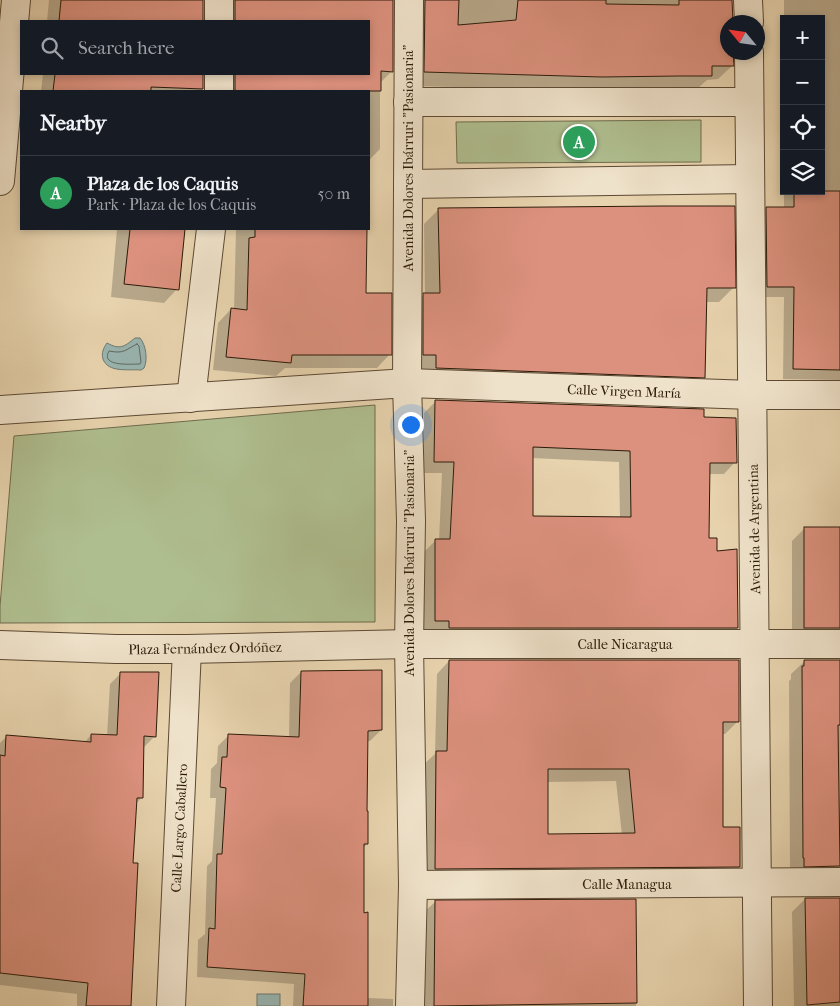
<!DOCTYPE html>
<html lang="en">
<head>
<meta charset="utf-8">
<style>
  body { margin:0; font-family:"IM FELL French Canon",serif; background:#20242c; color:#f1f3f6 }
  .controls { position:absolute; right:15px; top:15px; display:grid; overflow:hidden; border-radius:0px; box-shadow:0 2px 8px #0003 }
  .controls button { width:45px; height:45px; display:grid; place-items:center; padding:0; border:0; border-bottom:1px solid #363941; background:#171b24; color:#f1f3f6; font:25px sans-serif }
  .compass { position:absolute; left:720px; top:15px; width:45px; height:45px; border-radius:50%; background:#171b24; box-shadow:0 2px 8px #0003; rotate:299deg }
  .you { position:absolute; left:410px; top:424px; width:18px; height:18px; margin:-12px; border:4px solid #fff; border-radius:50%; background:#1a73e8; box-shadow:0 0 0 8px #1a73e833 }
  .badge { display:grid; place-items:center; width:32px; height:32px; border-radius:50%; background:#c59692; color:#fff; font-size:16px; font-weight:700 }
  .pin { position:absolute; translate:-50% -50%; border:2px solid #fff; box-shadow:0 1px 5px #0006 }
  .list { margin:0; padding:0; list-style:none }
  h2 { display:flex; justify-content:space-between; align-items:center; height:65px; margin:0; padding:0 20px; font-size:21px }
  h2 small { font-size:16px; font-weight:400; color:#9ea1a6 }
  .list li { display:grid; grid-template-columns:32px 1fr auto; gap:15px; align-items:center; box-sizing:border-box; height:75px; padding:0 20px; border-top:1px solid #363941 }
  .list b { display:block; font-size:19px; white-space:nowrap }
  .list p { margin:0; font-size:16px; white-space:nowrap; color:#9ea1a6 }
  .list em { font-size:16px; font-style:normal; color:#9ea1a6 }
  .icon { flex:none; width:28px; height:28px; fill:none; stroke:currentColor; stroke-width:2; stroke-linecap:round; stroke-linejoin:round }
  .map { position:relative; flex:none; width:840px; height:1006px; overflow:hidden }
  .search { position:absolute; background:#171b24; box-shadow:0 2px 8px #0003; left:20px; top:20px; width:350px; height:55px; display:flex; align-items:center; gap:12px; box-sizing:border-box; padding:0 18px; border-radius:0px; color:#9ea1a6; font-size:19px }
  .panel { position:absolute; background:#171b24; box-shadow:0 2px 8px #0003; left:20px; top:90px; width:350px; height:140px; border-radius:0px }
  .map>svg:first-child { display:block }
  .green { fill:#afbe8f; stroke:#6e6c4c }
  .water { fill:#98b6b2; stroke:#6d786f }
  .shadow { fill:#0003; fill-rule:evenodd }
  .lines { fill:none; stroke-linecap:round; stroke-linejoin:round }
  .shore { stroke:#62685e; stroke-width:1 }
  .building { fill:#dc917e; stroke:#2d1b0a; fill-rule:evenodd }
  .minor-casing { stroke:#5c4933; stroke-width:30 }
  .minor { stroke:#efe2ca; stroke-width:28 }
  .labels { text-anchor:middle; stroke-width:5; stroke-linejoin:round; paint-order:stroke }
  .street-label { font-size:14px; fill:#2d1b0a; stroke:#efe2ca }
</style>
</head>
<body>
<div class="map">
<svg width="840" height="1006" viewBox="0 0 840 1006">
  <rect width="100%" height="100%" fill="#e7d3ae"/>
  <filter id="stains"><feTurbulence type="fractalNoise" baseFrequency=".004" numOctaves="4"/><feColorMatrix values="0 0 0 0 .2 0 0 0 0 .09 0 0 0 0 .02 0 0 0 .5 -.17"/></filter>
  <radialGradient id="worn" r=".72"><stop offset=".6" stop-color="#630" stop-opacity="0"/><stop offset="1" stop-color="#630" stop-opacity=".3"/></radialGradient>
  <g class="green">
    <polygon points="701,120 701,162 457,163 456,122"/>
    <polygon points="375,405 375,622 0,623 0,606 14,436"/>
  </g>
  <g class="water">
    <path d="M 135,338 L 140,338 C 146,345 148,360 144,368 L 141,370 C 128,369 108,373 103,359 C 101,353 104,347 107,343 C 120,350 124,347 135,338 Z"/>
    <rect x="257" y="994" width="23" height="12"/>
  </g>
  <g class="shadow">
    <polygon points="49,0 202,0 202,21 47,21"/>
    <polygon points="213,0 392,0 392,71 380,83 380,149 369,160 369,91 221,91 213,74 369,74 369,21 221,21"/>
    <polygon points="403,0 731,0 732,22 728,22 728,52 732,66 718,79 707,80 697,89 588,90 411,86"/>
    <polygon points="784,0 840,0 840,380 783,379 784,297 757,297 756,218 767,208 784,208 784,191 821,191 821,19 784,19"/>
    <polygon points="43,74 202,74 202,91 41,91"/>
    <polygon points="439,209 734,287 719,302 705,302 704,377 688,392 421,383 421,370 408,370 408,310 425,295 424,224"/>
    <polygon points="117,229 184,229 177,289 164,303 111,297"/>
    <polygon points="236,229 365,229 365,295 390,354 377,368 285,368 276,376 213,370 218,323 231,309 234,310"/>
    <path d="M 436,401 L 703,418 L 735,462 L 724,474 L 709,474 L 708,539 L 716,552 L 737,628 L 726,640 L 424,632 L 424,552 L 436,540 L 439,540 L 442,473 L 423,473 L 424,413 ZM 531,458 L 619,462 L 620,518 L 531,517 Z"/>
    <polygon points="805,528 840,528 840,649 792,641 792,541"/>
    <path d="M 449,661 L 738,721 L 725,734 L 721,734 L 722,828 L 739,867 L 726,879 L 423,881 L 423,765 L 435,754 L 437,674 ZM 616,781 L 622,835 L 547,836 L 547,782 Z"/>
    <polygon points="805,661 840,661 840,887 790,870 789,681 791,679 791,674"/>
    <polygon points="301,672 381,730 370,741 367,741 367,844 363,848 362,914 367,998 393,999 393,1006 293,1006 294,984 197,977 198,940 205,934 207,866 212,861 216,798 210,798 211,769 217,763 218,746 229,735 289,737 290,683"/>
    <polygon points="120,674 155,736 144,747 142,747 141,798 136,804 132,864 130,1006 77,1006 77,994 0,985 0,743 6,737 84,743 91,735 107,736 110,684"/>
    <polygon points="805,899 840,899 840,1006 794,1006 792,912"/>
    <polygon points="635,900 636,1006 419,1006 424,1001 424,912 435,902"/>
  </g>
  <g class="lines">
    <path class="shore" d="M 137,344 L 139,346 L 141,362 L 140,364 C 131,364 100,367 109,351 C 124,354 125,350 137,344 Z"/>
  </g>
  <g class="building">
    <polygon points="61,0 203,0 203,21 59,21"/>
    <polygon points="235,0 393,0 393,72 381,71 381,91 235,91 235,74 369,74 369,21 235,21"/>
    <polygon points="425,0 459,0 458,25 516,20 518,0 606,0 606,4 679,5 679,0 732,0 733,22 728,22 728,52 733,52 734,66 712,66 712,76 679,76 602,77 424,72"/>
    <polygon points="55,74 203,74 203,89 151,87 151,91 53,91"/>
    <polygon points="794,191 840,191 840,370 793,369 794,287 767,287 766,207 794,207"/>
    <polygon points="662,206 735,206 736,288 707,288 705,378 436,368 436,355 423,355 423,293 440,293 438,208"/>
    <polygon points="130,229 185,229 179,290 124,284"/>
    <polygon points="255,229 367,229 366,293 392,293 392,355 292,355 291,363 226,357 231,308 247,310 249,238 255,237"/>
    <path d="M 435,400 L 704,409 L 704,417 L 736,418 L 737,463 L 710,463 L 709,538 L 717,538 L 717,551 L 737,549 L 738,628 L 449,628 L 449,621 L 435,621 L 435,539 L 450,539 L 454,462 L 434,462 ZM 533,447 L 630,451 L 631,517 L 533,516 Z"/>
    <rect x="804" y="527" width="36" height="101"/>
    <path d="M 449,660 L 739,660 L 739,722 L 723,722 L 723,827 L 740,827 L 740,867 L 435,869 L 436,751 L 447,751 ZM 548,769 L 629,769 L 635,833 L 548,834 Z"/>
    <polygon points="804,660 840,660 840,725 838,725 840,866 804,867 804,858 803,858 802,666 804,666"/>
    <polygon points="382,670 382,730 368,731 367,811 368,811 368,844 364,844 364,913 368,912 368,1006 303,1006 305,974 207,967 209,928 215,929 217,854 222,854 226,788 220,787 222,757 227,757 228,734 299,737 301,671"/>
    <polygon points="120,672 159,672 156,737 144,736 143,798 137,798 133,863 138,863 131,1006 86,1006 88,983 0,973 0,755 5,756 6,735 91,742 91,734 117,735"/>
    <polygon points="805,898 840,898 840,1002 807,1005"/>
    <polygon points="636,899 637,1003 434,1006 435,900"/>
  </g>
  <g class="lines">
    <defs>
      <g id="minor">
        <polyline points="219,0 219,21"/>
        <polyline points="409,0 407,383 411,521 409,644 413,885 410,1006"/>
        <polyline points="748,0 749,22"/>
        <polyline points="749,52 758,1006"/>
        <polyline points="219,74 219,91"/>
        <polyline points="408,102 749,102"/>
        <polyline points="0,181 16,0"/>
        <polyline points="408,184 750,179"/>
        <polyline points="191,398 211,229"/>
        <polyline points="0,410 407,383 752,395 840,395"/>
        <polyline points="0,645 116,649 187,649 409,644 840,644"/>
        <polyline points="413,885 840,882"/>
        <polyline points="171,1006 187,649"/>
      </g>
    </defs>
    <use href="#minor" class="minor-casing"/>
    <use href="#minor" class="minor"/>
  </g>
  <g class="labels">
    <g class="street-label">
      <text transform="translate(408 158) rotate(-90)" y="5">Avenida Dolores Ibárruri "Pasionaria"</text>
      <text transform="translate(624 391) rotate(2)" y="5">Calle Virgen María</text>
      <text transform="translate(754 529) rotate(-91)" y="5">Avenida de Argentina</text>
      <text transform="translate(409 563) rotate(-90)" y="5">Avenida Dolores Ibárruri "Pasionaria"</text>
      <text x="625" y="649">Calle Nicaragua</text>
      <text transform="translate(205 648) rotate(-1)" y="5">Plaza Fernández Ordóñez</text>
      <text transform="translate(179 828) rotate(-87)" y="5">Calle Largo Caballero</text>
      <text x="627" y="889">Calle Managua</text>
    </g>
  </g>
  <rect width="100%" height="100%" filter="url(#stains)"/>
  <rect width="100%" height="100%" fill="url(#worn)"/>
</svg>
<div class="controls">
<button>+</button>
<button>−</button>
<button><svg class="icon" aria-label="locate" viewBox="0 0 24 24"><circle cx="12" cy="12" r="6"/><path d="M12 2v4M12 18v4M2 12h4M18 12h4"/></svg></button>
<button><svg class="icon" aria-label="layers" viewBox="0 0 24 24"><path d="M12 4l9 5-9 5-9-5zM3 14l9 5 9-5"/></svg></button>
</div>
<svg class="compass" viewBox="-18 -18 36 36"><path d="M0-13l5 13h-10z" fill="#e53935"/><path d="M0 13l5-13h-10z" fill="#9ea1a6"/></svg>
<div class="you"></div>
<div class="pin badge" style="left:579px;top:142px;background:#2e9e5b">A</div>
<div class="search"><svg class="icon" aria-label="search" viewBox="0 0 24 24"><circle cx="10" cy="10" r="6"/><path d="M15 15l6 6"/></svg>Search here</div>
<section class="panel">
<h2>Nearby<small></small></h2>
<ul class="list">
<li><span class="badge" style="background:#2e9e5b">A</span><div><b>Plaza de los Caquis</b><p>Park · Plaza de los Caquis</p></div><em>50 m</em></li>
</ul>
</section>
</div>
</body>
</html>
